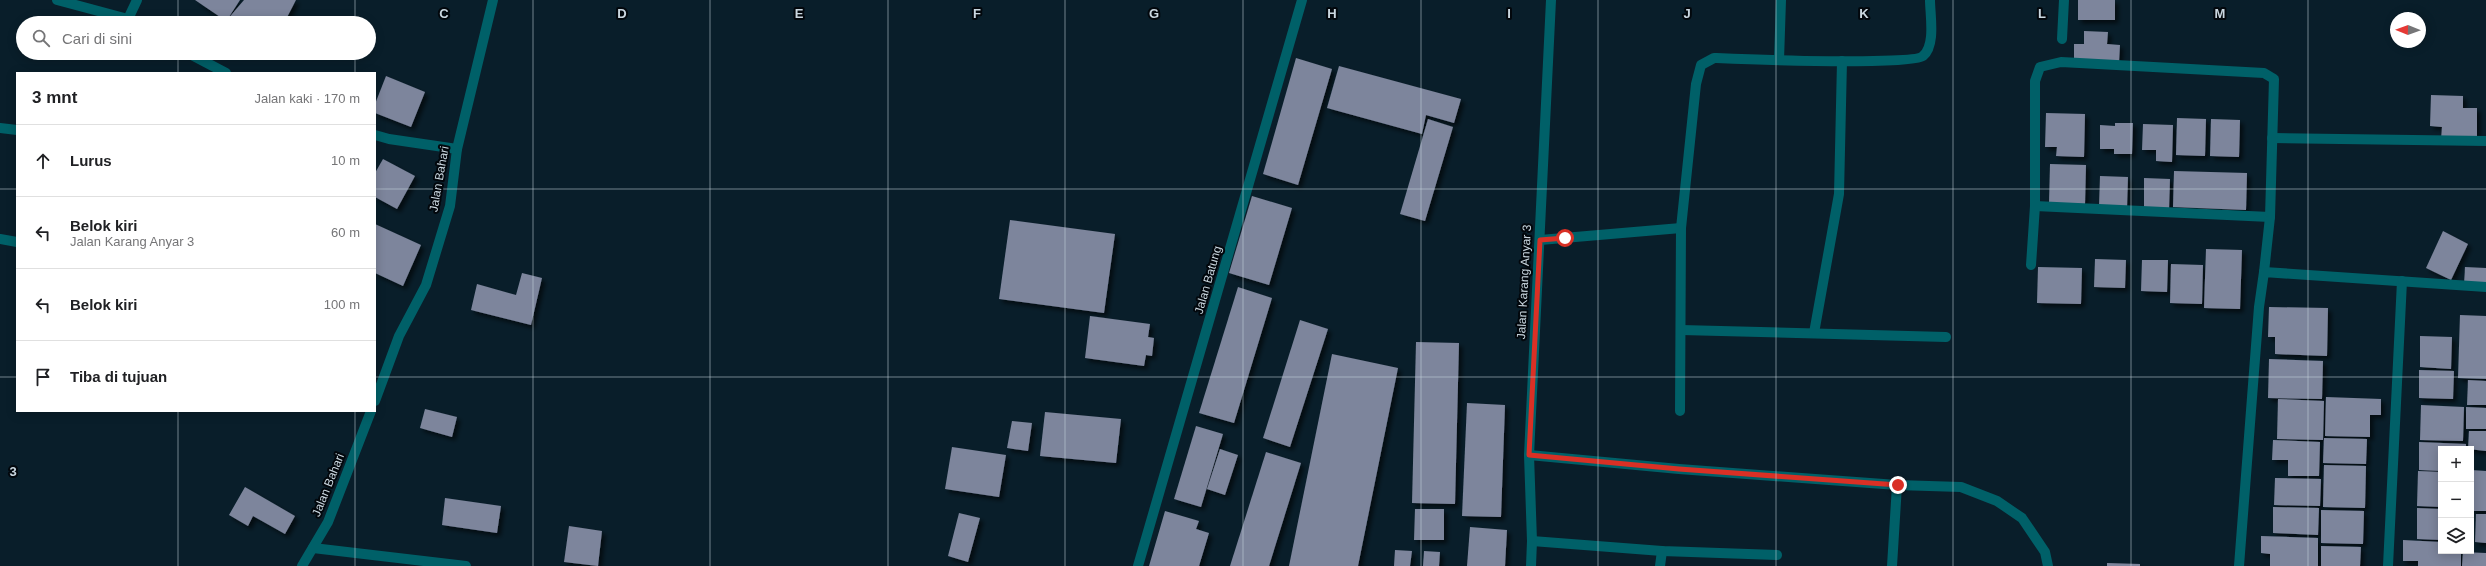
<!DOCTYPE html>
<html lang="id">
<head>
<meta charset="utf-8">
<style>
  body { margin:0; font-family:Helvetica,sans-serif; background:#f2f2f2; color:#202124 }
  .controls { position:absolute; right:12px; bottom:12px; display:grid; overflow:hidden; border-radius:0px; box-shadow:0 2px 10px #0003 }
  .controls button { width:36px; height:36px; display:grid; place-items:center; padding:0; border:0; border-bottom:1px solid #e0e0e0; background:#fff; color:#202124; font:20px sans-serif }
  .compass { position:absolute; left:2390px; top:12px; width:36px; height:36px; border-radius:50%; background:#fff; box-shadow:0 2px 10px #0003; rotate:271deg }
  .stop { position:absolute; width:12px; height:12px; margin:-9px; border:3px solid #d93025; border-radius:50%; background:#fff }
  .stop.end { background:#d93025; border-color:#fff; box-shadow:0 1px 4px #0008 }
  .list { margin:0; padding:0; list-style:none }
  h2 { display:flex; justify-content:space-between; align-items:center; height:52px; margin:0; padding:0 16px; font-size:17px }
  h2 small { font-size:13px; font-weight:400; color:#757577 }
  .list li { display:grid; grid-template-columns:26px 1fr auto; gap:12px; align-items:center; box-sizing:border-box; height:72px; padding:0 16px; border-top:1px solid #e0e0e0 }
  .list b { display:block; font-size:15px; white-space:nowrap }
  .list p { margin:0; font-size:13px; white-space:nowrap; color:#757577 }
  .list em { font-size:13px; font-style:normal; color:#757577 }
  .icon { flex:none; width:22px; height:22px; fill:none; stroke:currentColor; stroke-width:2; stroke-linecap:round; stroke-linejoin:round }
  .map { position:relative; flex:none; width:2486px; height:566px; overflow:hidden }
  .search { position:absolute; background:#fff; box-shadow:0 2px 10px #0003; left:16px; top:16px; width:360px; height:44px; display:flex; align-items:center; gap:10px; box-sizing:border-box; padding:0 14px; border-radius:22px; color:#757577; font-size:15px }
  .panel { position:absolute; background:#fff; box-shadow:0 2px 10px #0003; left:16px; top:72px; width:360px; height:340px; border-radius:0px }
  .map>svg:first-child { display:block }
  .building { fill:#7d859c; filter:url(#shadow) }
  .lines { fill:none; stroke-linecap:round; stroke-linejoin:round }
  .street { stroke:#006068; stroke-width:10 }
  .route { stroke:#d93025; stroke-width:5 }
  .grid { fill:none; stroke:#cad7e0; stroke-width:1; stroke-opacity:0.55 }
  .labels { text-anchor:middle; stroke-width:4; stroke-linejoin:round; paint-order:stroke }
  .street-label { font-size:12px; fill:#cad7e0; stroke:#02070c }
  .grid-label { font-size:13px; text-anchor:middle; font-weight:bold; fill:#cad7e0; stroke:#02070c; stroke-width:4; stroke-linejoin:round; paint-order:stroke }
</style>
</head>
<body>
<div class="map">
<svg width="2486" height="566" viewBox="0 0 2486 566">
  <defs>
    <filter id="shadow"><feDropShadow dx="3.5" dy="3.5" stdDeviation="2" flood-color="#0009"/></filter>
  </defs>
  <rect width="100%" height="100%" fill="#091e2a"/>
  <g class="building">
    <polygon points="195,0 240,0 227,20 244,0 296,0 284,23 229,23"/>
    <rect x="2078" y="0" width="37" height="20"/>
    <polygon points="2084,31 2108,32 2107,44 2120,45 2119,62 2074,62 2074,44 2084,44"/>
    <polygon points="1296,58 1332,69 1298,185 1263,174"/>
    <polygon points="1339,66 1461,99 1454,123 1426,115 1422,134 1327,108"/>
    <polygon points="386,76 425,92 411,127 375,113 375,104"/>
    <polygon points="2431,95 2463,96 2463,108 2477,108 2477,139 2441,139 2442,127 2430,126"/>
    <polygon points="2046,113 2085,114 2084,157 2056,156 2057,147 2045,147"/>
    <polygon points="2177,118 2206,119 2205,156 2176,155"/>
    <polygon points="1428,119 1453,127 1425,221 1400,214"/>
    <polygon points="2211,119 2240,120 2239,157 2210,156"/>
    <polygon points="2115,123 2133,123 2132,154 2114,154 2114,149 2100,149 2100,125 2115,126"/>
    <polygon points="2143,124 2173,125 2172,162 2156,161 2156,150 2142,150"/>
    <polygon points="383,159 415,176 397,209 375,197 375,173"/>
    <polygon points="2050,164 2086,165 2085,204 2049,203"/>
    <polygon points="2174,171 2247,173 2246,210 2173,207"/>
    <polygon points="2100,176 2128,177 2127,207 2099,206"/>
    <polygon points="2144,178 2170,179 2169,209 2144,208"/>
    <polygon points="1252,196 1292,208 1269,285 1229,273"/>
    <polygon points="1010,220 1115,234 1104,313 999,299"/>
    <polygon points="375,224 421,245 403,286 375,273"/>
    <polygon points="2443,231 2468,244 2451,280 2426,268"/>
    <polygon points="2206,249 2242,250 2240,309 2204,308"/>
    <polygon points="2095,259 2126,260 2125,288 2094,287"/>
    <polygon points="2142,260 2168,260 2167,292 2141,291"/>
    <polygon points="2171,264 2203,265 2202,304 2170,303"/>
    <polygon points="2038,267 2082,268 2081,304 2037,303"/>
    <polygon points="2465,267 2486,268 2486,285 2464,285"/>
    <polygon points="522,273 542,278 531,325 471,310 477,284 516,295"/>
    <polygon points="1238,287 1272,298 1234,423 1199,413"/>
    <polygon points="2269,307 2328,308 2327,356 2275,354 2275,337 2268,337"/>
    <polygon points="2460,315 2486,316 2486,379 2458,378"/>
    <polygon points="1090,316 1150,324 1148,337 1154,338 1152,356 1146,355 1144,366 1085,358"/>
    <polygon points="1300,320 1328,329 1290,447 1263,438"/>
    <polygon points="2420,336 2452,337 2451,369 2420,367"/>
    <polygon points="1416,342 1459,343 1455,504 1412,503"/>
    <polygon points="1332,354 1398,368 1358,566 1289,566"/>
    <polygon points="2269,359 2323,361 2322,399 2268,398"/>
    <polygon points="2419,370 2454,371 2453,399 2419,398"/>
    <polygon points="2468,380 2486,381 2486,405 2467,405"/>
    <polygon points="2326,397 2381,399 2381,415 2370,415 2370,437 2325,436"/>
    <polygon points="2278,399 2324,401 2323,440 2277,439"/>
    <polygon points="1467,403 1505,405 1501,517 1462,516"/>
    <polygon points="2421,405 2464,407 2463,441 2420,440"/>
    <polygon points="2466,407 2486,408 2486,429 2466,429"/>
    <polygon points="425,409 457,417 452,437 420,428"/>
    <polygon points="1045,412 1121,419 1116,463 1040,456"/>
    <polygon points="1012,421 1032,423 1028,451 1007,448"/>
    <polygon points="1196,426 1223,434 1201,507 1174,499"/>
    <polygon points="2469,431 2486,431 2486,451 2468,449"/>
    <polygon points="2324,438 2367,439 2366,464 2323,463"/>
    <polygon points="2273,440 2320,442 2319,476 2288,476 2288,460 2272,460"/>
    <polygon points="2419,442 2466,444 2466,449 2441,449 2441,471 2419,470"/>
    <polygon points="952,447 1006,455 999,497 945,489"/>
    <polygon points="1220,449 1238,455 1225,495 1207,489"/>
    <polygon points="1266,452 1301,463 1269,566 1230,566"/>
    <polygon points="2324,465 2366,466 2365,508 2323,507"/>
    <polygon points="2471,470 2486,471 2486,511 2471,511"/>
    <polygon points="2418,471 2441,472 2441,507 2417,506"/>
    <polygon points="2275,478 2321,479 2320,506 2274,505"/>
    <polygon points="245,487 295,516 285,534 253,516 248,526 229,515"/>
    <polygon points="445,498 501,506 497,533 442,525"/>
    <polygon points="2273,507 2319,508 2318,535 2273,533"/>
    <polygon points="2417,508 2441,509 2441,540 2417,539"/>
    <polygon points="1415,509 1444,509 1444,540 1414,540"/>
    <polygon points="2321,510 2364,511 2363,544 2321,543"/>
    <polygon points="1165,511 1199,521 1196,529 1209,533 1199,566 1149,566"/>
    <polygon points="959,513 980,518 968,562 948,556"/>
    <polygon points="2476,514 2486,514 2486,543 2475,542"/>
    <polygon points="569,526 602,531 598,566 564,562"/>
    <polygon points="1470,527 1507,530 1505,566 1467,566"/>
    <polygon points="2261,536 2318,538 2318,566 2270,566 2270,554 2261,553"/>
    <polygon points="2403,540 2441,542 2441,551 2461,551 2461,566 2418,566 2418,561 2403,561"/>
    <polygon points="2321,546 2361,547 2360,566 2321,566"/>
    <polygon points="1395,550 1412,551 1410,566 1394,566"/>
    <polygon points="1424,551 1440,552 1439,566 1423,566"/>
    <polygon points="2463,552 2486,553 2486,566 2462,566"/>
    <polygon points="2107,563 2140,564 2140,566 2107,566"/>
  </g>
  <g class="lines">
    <g class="street">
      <polyline points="57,0 128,19 135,23"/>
      <polyline points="128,19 137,0"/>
      <polyline points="2062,39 2064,0"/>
      <polyline points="188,53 226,73"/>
      <polyline points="1779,60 1781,0"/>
      <polyline points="0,128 17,130"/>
      <polyline points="375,135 389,139 457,149"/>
      <polyline points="2272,138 2486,141"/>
      <polyline points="2035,206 2270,217"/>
      <polyline points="0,239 17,242"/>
      <polyline points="1540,240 1681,228"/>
      <polyline points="2031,265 2035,206 2035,81 2040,67 2061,62 2264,73 2274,79 2270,217 2264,272"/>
      <polyline points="1681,330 1946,337"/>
      <polyline points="1814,333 1839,194 1842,61"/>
      <polyline points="375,401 399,336 426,285 450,206 457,149 493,0"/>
      <path d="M 1680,411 L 1681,228 L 1696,84 L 1701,65 L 1714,58 C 1740,59 1913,66 1923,56 C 1936,45 1930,15 1930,0"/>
      <polyline points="1529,455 1679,469 1897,485 1961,487 1997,501 2022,518 2045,552 2048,566"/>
      <polyline points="1532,541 1662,551 1777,555"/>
      <polyline points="313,548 466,566"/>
      <polyline points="302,566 328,522 371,411"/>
      <polyline points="1138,566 1302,0"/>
      <polyline points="1531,566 1532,541 1529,455 1551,0"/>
      <polyline points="1660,566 1662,551"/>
      <polyline points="1892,566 1897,485"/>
      <polyline points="2239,566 2259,307 2264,272 2486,287"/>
      <polyline points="2388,566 2402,281"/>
    </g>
  </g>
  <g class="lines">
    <polyline class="route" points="1565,238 1540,240 1529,455 1679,469 1898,485"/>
  </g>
  <path class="grid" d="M 178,0 L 178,23M 355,0 L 355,23M 533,0 L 533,566M 710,0 L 710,566M 888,0 L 888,566M 1065,0 L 1065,566M 1243,0 L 1243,566M 1421,0 L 1421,566M 1598,0 L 1598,566M 1776,0 L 1776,566M 1953,0 L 1953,566M 2131,0 L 2131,566M 2308,0 L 2308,566M 178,53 L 178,73M 355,53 L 355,73M 0,189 L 17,189M 375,189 L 2486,189M 0,377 L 17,377M 375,377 L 2486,377M 178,411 L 178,566M 355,411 L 355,566"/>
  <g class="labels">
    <g class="street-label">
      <text transform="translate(439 179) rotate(-80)" y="4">Jalan Bahari</text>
      <text transform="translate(1208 280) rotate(-74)" y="4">Jalan Batung</text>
      <text transform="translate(1524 282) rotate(-87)" y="4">Jalan Karang Anyar 3</text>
      <text transform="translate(328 485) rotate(-68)" y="4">Jalan Bahari</text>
    </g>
  </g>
  <g class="grid-label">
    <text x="444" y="18">C</text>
    <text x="622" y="18">D</text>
    <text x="799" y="18">E</text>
    <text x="977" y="18">F</text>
    <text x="1154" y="18">G</text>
    <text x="1332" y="18">H</text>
    <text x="1509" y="18">I</text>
    <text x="1687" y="18">J</text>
    <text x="1864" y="18">K</text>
    <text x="2042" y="18">L</text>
    <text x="2220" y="18">M</text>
    <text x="13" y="476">3</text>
  </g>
</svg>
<div class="controls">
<button>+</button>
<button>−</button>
<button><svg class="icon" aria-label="layers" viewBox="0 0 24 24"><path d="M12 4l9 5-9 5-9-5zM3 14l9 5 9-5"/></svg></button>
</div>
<svg class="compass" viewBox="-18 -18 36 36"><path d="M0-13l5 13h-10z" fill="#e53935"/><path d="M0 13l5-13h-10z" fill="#757577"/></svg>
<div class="stop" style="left:1565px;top:238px"></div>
<div class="stop end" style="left:1898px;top:485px"></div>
<div class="search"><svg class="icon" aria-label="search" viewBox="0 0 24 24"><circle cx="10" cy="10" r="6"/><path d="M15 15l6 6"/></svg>Cari di sini</div>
<section class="panel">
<h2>3 mnt<small>Jalan kaki · 170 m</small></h2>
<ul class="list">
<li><svg class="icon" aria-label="ahead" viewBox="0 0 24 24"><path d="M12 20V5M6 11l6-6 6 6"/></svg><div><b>Lurus</b></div><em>10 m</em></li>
<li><svg class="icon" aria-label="left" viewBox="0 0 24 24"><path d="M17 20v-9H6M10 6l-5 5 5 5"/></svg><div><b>Belok kiri</b><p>Jalan Karang Anyar 3</p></div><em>60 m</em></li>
<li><svg class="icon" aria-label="left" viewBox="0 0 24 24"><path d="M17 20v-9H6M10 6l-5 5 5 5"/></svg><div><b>Belok kiri</b></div><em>100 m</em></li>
<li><svg class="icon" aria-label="arrive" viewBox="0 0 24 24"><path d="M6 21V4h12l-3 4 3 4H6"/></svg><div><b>Tiba di tujuan</b></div></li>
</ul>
</section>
</div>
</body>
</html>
